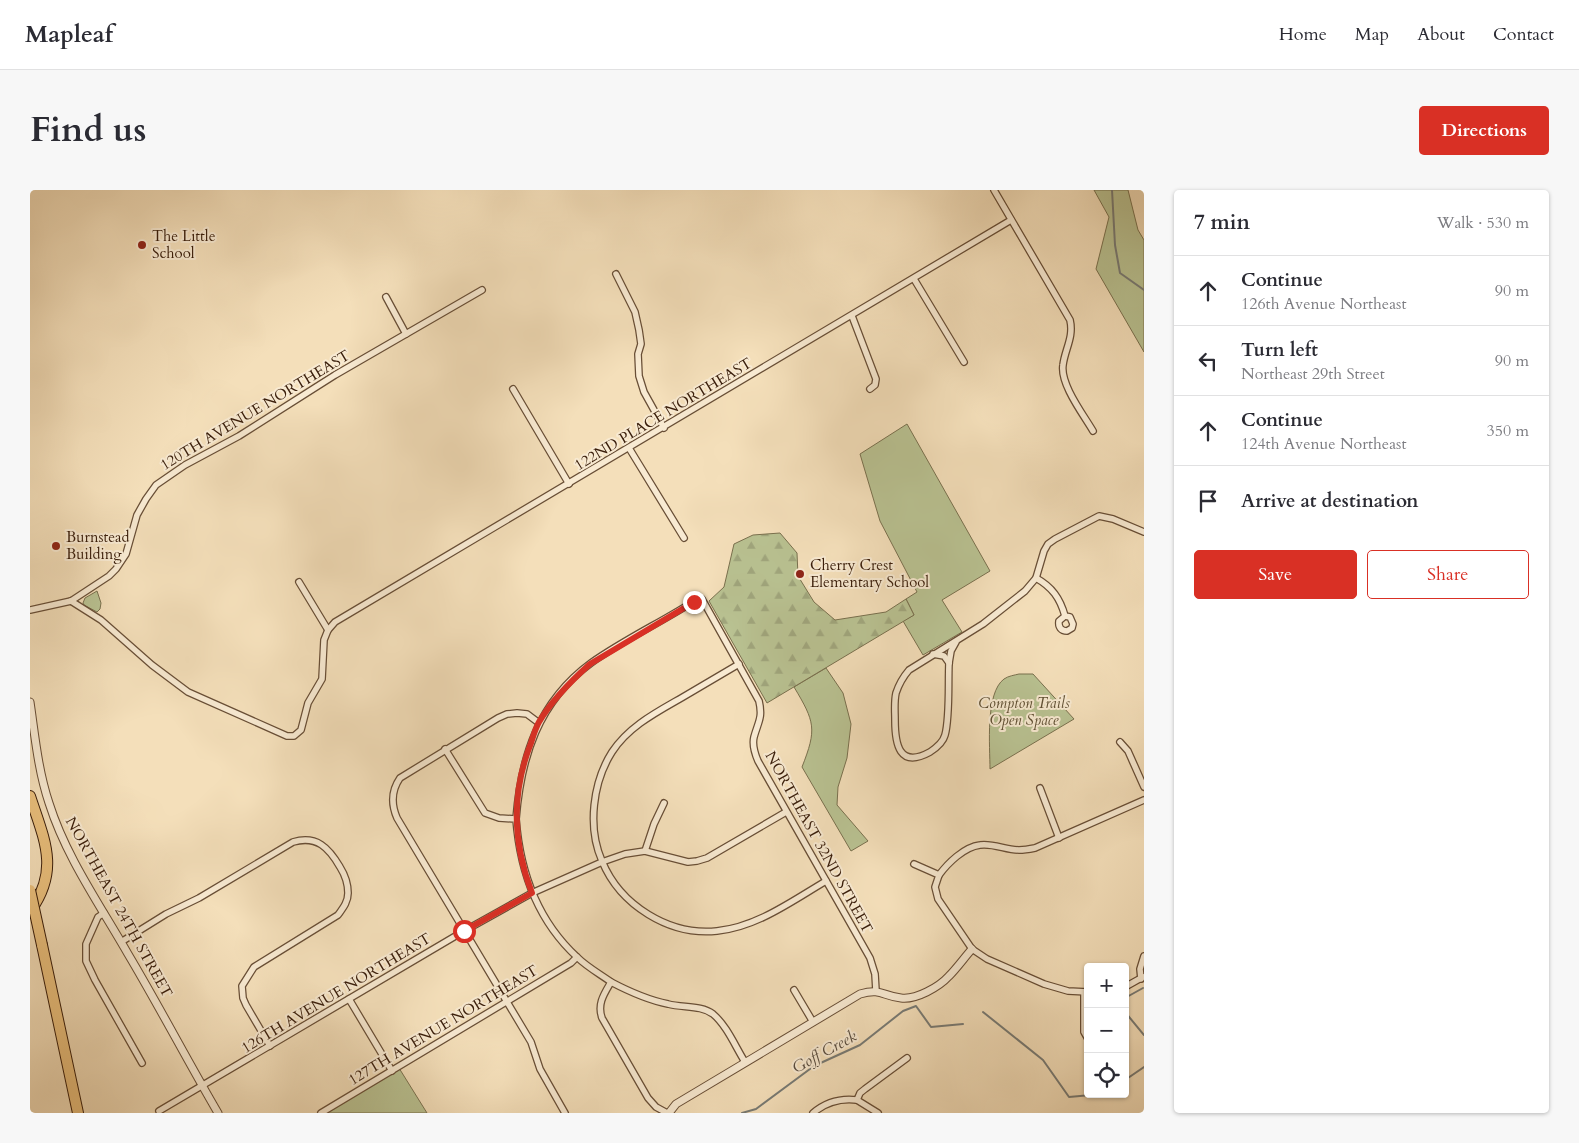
<!DOCTYPE html>
<html lang="en">
<head>
<meta charset="utf-8">
<style>
  body { margin:0; font-family:Cardo,serif; background:#f7f7f7; color:#2b2b33 }
  .controls { position:absolute; right:15px; bottom:15px; display:grid; overflow:hidden; border-radius:5px; box-shadow:0 1px 4px #0004 }
  .controls button { width:45px; height:45px; display:grid; place-items:center; padding:0; border:0; border-bottom:1px solid #e1e1e2; background:#fff; color:#2b2b33; font:25px sans-serif }
  .stop { position:absolute; width:15px; height:15px; margin:-11px; border:4px solid #d93025; border-radius:50%; background:#fff }
  .stop.end { background:#d93025; border-color:#fff; box-shadow:0 1px 5px #0008 }
  .list { margin:0; padding:0; list-style:none }
  h2 { display:flex; justify-content:space-between; align-items:center; height:65px; margin:0; padding:0 20px; font-size:21px }
  h2 small { font-size:16px; font-weight:400; color:#7c7c81 }
  .list li { display:grid; grid-template-columns:32px 1fr auto; gap:15px; align-items:center; box-sizing:border-box; height:70px; padding:0 20px; border-top:1px solid #e1e1e2 }
  .list b { display:block; font-size:19px; white-space:nowrap }
  .list p { margin:0; font-size:16px; white-space:nowrap; color:#7c7c81 }
  .list em { font-size:16px; font-style:normal; color:#7c7c81 }
  .actions { display:flex; gap:10px; padding:15px 20px }
  .actions a { flex:1; padding:11px 0; border:1px solid #d93025; border-radius:5px; text-align:center; font-size:18px; color:#d93025 }
  .actions .main { background:#d93025; color:#fff }
  .icon { flex:none; width:28px; height:28px; fill:none; stroke:currentColor; stroke-width:2; stroke-linecap:round; stroke-linejoin:round }
  .map { position:relative; flex:none; width:1114px; height:923px; overflow:hidden; border-radius:5px }
  header { display:flex; align-items:center; gap:30px; box-sizing:border-box; height:70px; padding:0 25px; background:#fff; border-bottom:1px solid #e1e1e2 }
  header strong { font-size:24px }
  nav { display:flex; gap:28px; margin-inline-start:auto; font-size:18px }
  .intro { display:flex; align-items:center; justify-content:space-between; box-sizing:border-box; height:120px; padding:0 30px }
  h1 { margin:0; font-size:35px }
  .button { padding:12px 22px; border-radius:5px; background:#d93025; color:#fff; font-size:18px; font-weight:700 }
  main { display:flex; gap:30px; padding:0 30px }
  aside { flex:1; background:#fff; border-radius:5px; box-shadow:0 1px 4px #0004 }
  .map>svg:first-child { display:block }
  .green { fill:#b9c292; stroke:#79704e }
  .forest { fill:url(#forest-firs); stroke:#79704e }
  .lines { fill:none; stroke-linecap:round; stroke-linejoin:round }
  .stream { stroke:#787b75; stroke-width:2 }
  .minor-casing { stroke:#684e36; stroke-width:8 }
  .tertiary-casing { stroke:#684e36; stroke-width:9 }
  .motorway-casing { stroke:#391d0a; stroke-width:12 }
  .minor { stroke:#f8ead2; stroke-width:5.5 }
  .tertiary { stroke:#f8ead2; stroke-width:7 }
  .motorway { stroke:#eac07d; stroke-width:10 }
  .motorway-bridge-casing { stroke:#391d0a; stroke-width:12; stroke-linecap:butt }
  .motorway-bridge { stroke:#eac07d; stroke-width:10 }
  .route { stroke:#d93025; stroke-width:6 }
  .poi-dot { fill:#8f2418; stroke:#f8ead2; stroke-width:2 }
  .labels { text-anchor:middle; stroke-width:4; stroke-linejoin:round; paint-order:stroke }
  .poi-label { font-size:15px; fill:#391d0a; stroke:#f8ead2; text-anchor:start }
  .street-label { font-size:15px; fill:#391d0a; stroke:#f8ead2 }
  .park-label { font-size:15px; font-style:italic; fill:#5f4f33; stroke:#f8ead2 }
  .water-label { font-size:16px; font-style:italic; fill:#584c3f; stroke:#f8ead2 }
</style>
</head>
<body>
<header>
<strong>Mapleaf</strong>
<nav><a>Home</a><a>Map</a><a>About</a><a>Contact</a></nav>
</header>
<div class="intro"><h1>Find us</h1><a class="button">Directions</a></div>
<main>
<div class="map">
<svg width="1114" height="923" viewBox="0 0 1114 923">
  <defs>
    <pattern id="forest-firs" width="22" height="20" patternUnits="userSpaceOnUse" patternTransform="scale(1.25)"><rect width="22" height="20" fill="#b9c292"/><path d="M5 1l3.5 6h-7zM16 11l3.5 6h-7z" fill="#a0a67d"/></pattern>
  </defs>
  <rect width="100%" height="100%" fill="#f4dfba"/>
  <filter id="stains"><feTurbulence type="fractalNoise" baseFrequency=".004" numOctaves="4"/><feColorMatrix values="0 0 0 0 .2 0 0 0 0 .09 0 0 0 0 .02 0 0 0 .5 -.17"/></filter>
  <radialGradient id="worn" r=".72"><stop offset=".6" stop-color="#630" stop-opacity="0"/><stop offset="1" stop-color="#630" stop-opacity=".3"/></radialGradient>
  <g class="green">
    <polygon points="1064,0 1098,0 1108,40 1114,50 1114,162 1066,79 1079,27"/>
    <polygon points="877,234 960,381 912,410 932,442 893,465 873,431 884,425 876,409 887,402 850,331 830,264"/>
    <polygon points="67,401 71,413 70,419 67,422 54,415 53,413 55,408"/>
    <path d="M 796,478 L 813,503 L 821,534 L 817,568 L 808,597 L 807,615 L 838,651 L 821,661 L 772,577 C 787,539 785,532 764,497 Z"/>
    <path d="M 989,484 L 1003,484 L 1044,529 L 960,579 C 960,557 955,503 974,489 C 978,486 985,485 989,484 Z"/>
    <polygon points="369,878 397,923 295,923"/>
  </g>
  <polygon class="forest" points="750,343 767,363 768,386 784,412 805,430 856,422 876,409 884,425 737,513 679,411 694,397 704,354 723,345"/>
  <g class="lines">
    <g class="stream">
      <polyline points="1082,0 1085,55 1090,83 1114,100"/>
      <polyline points="1095,808 1113,798"/>
      <polyline points="953,822 1013,870 1039,907 1072,904"/>
      <polyline points="1095,822 1114,845"/>
      <polyline points="1095,890 1114,877"/>
      <polyline points="712,923 726,919 784,876 830,855 873,821 886,816 901,837 933,834"/>
    </g>
    <defs>
      <g id="minor">
        <path d="M 964,0 L 1040,130 C 1044,147 1035,159 1033,175 C 1030,194 1053,224 1063,241"/>
        <polyline points="586,84 605,122 609,140 611,154 608,164 609,186 614,202 634,238"/>
        <polyline points="884,89 934,172"/>
        <polyline points="356,107 376,144"/>
        <polyline points="822,126 846,189 845,195 840,199"/>
        <polyline points="483,199 539,294"/>
        <polyline points="599,258 654,348"/>
        <path d="M 1006,388 C 1022,397 1030,408 1035,426 L 1029,431 C 1028,437 1031,441 1037,441 L 1042,438 L 1043,434 L 1040,427 L 1035,426"/>
        <polyline points="269,392 298,440"/>
        <polyline points="41,411 71,430 122,475 158,502 257,546 264,546 271,540 278,513 292,489 294,450 298,440 305,432 981,30"/>
        <polyline points="0,420 41,411 79,386 86,379 96,364 107,325 116,309 126,295 155,275 209,246 305,185 452,100"/>
        <path d="M 926,452 L 921,461 L 919,473 C 918,492 920,527 915,545 C 913,553 906,558 900,562 C 869,579 865,554 865,530 C 865,521 864,512 866,503 C 869,494 873,487 879,480 L 953,434 L 995,401 L 1006,388 L 1014,361 L 1018,354 L 1025,349 L 1069,326 L 1083,329 L 1114,342"/>
        <polyline points="903,464 914,466 919,473"/>
        <path d="M 709,474 C 690,485 672,496 653,507 C 627,522 599,536 582,562 C 563,592 557,637 572,671 C 590,715 639,746 687,741 C 727,737 762,711 796,691"/>
        <path d="M 509,533 L 497,524 L 487,523 L 477,524 L 468,528 L 370,588 C 361,601 361,614 367,628 L 501,852 L 510,879 L 535,923"/>
        <polyline points="1090,552 1098,561 1114,597"/>
        <path d="M 415,559 L 455,623 L 469,628 L 486,629 C 490,681 508,731 547,767 C 557,777 570,784 581,792 C 574,804 567,814 572,828 L 618,908 L 626,917 L 637,923"/>
        <polyline points="1010,598 1029,648"/>
        <path d="M 486,629 C 491,567 508,512 561,473 C 595,449 632,432 666,410 L 672,409 L 729,511 C 733,528 728,532 724,547 C 722,555 725,564 728,571 L 840,768 L 845,784 L 846,801"/>
        <polyline points="615,661 624,634 634,613"/>
        <polyline points="884,674 909,685 905,697 908,709 942,759 957,769 1014,794 1038,801 1058,802"/>
        <path d="M 909,685 C 918,673 934,657 950,655 C 963,653 976,660 989,660 C 994,660 1000,659 1005,658 L 1114,610"/>
        <polyline points="74,723 68,727 56,754 56,771 65,790 112,873"/>
        <path d="M 91,752 L 136,724 L 169,708 L 263,652 C 287,645 299,658 310,677 C 315,685 318,694 318,703 C 318,712 313,718 308,725 L 224,777 L 212,796 L 213,808 L 216,815 L 240,856"/>
        <polyline points="1111,789 1110,779 1114,766"/>
        <path d="M 581,792 C 600,802 618,810 638,814 C 653,818 671,815 683,824 C 697,836 705,856 715,872"/>
        <polyline points="1095,797 1113,787"/>
        <polyline points="764,800 783,832"/>
        <polyline points="1054,802 1054,842 1058,849"/>
        <polyline points="319,809 362,881"/>
        <polyline points="827,910 848,923"/>
        <polyline points="129,921 434,741 502,703 572,672 595,664 615,661 658,672 667,671 677,668 756,622"/>
        <polyline points="291,923 541,773 547,767"/>
        <path d="M 783,923 C 796,912 811,908 827,910 L 830,903 L 835,899 L 877,868"/>
      </g>
      <g id="tertiary">
        <path d="M 0,512 C 5,546 8,580 19,613 C 36,667 70,715 98,764 C 129,816 157,870 188,923"/>
        <path d="M 639,923 L 646,914 L 830,804 C 852,798 852,806 871,808 C 886,810 909,797 919,786 C 927,778 934,768 942,759"/>
      </g>
      <g id="motorway">
        <path d="M 0,606 C 14,649 30,679 1,720"/>
        <polyline points="12,755 48,923"/>
      </g>
    </defs>
    <use href="#minor" class="minor-casing"/>
    <use href="#tertiary" class="tertiary-casing"/>
    <use href="#motorway" class="motorway-casing"/>
    <use href="#minor" class="minor"/>
    <use href="#tertiary" class="tertiary"/>
    <use href="#motorway" class="motorway"/>
    <defs>
      <polyline id="motorway-bridge" points="0,700 12,755"/>
    </defs>
    <use href="#motorway-bridge" class="motorway-bridge-casing"/>
    <use href="#motorway-bridge" class="motorway-bridge"/>
  </g>
  <g class="lines">
    <path class="route" d="M 434,741 L 502,703 C 483,654 481,603 501,553 C 503,547 505,539 509,532 C 522,510 541,491 560,474 L 664,412"/>
  </g>
  <g class="poi-dot">
    <circle cx="112" cy="55" r="5"/>
    <circle cx="26" cy="356" r="5"/>
    <circle cx="770" cy="384" r="5"/>
  </g>
  <g class="labels">
    <g class="poi-label">
      <text x="122" y="51">The Little<tspan x="122" dy="17">School</tspan></text>
      <text x="36" y="352">Burnstead<tspan x="36" dy="17">Building</tspan></text>
      <text x="780" y="380">Cherry Crest<tspan x="780" dy="17">Elementary School</tspan></text>
    </g>
    <g class="street-label">
      <text transform="translate(225 220) rotate(-31)" y="5">120TH AVENUE NORTHEAST</text>
      <text transform="translate(633 224) rotate(-31)" y="5">122ND PLACE NORTHEAST</text>
      <text transform="translate(789 652) rotate(61)" y="5">NORTHEAST 32ND STREET</text>
      <text transform="translate(89 717) rotate(61)" y="5">NORTHEAST 24TH STREET</text>
      <text transform="translate(306 803) rotate(-31)" y="5">126TH AVENUE NORTHEAST</text>
      <text transform="translate(413 835) rotate(-31)" y="5">127TH AVENUE NORTHEAST</text>
    </g>
    <g class="park-label">
      <text x="994" y="518">Compton Trails<tspan x="994" dy="17">Open Space</tspan></text>
    </g>
    <g class="water-label">
      <text transform="translate(794 861) rotate(-29)" y="6">Goff Creek</text>
    </g>
  </g>
  <rect width="100%" height="100%" filter="url(#stains)"/>
  <rect width="100%" height="100%" fill="url(#worn)"/>
</svg>
<div class="controls">
<button>+</button>
<button>−</button>
<button><svg class="icon" aria-label="locate" viewBox="0 0 24 24"><circle cx="12" cy="12" r="6"/><path d="M12 2v4M12 18v4M2 12h4M18 12h4"/></svg></button>
</div>
<div class="stop" style="left:434px;top:741px"></div>
<div class="stop end" style="left:664px;top:412px"></div>
</div>
<aside>
<h2>7 min<small>Walk · 530 m</small></h2>
<ul class="list">
<li><svg class="icon" aria-label="ahead" viewBox="0 0 24 24"><path d="M12 20V5M6 11l6-6 6 6"/></svg><div><b>Continue</b><p>126th Avenue Northeast</p></div><em>90 m</em></li>
<li><svg class="icon" aria-label="left" viewBox="0 0 24 24"><path d="M17 20v-9H6M10 6l-5 5 5 5"/></svg><div><b>Turn left</b><p>Northeast 29th Street</p></div><em>90 m</em></li>
<li><svg class="icon" aria-label="ahead" viewBox="0 0 24 24"><path d="M12 20V5M6 11l6-6 6 6"/></svg><div><b>Continue</b><p>124th Avenue Northeast</p></div><em>350 m</em></li>
<li><svg class="icon" aria-label="arrive" viewBox="0 0 24 24"><path d="M6 21V4h12l-3 4 3 4H6"/></svg><div><b>Arrive at destination</b></div></li>
</ul>
<div class="actions"><a class="main">Save</a><a>Share</a></div>
</aside>
</main>
</body>
</html>
